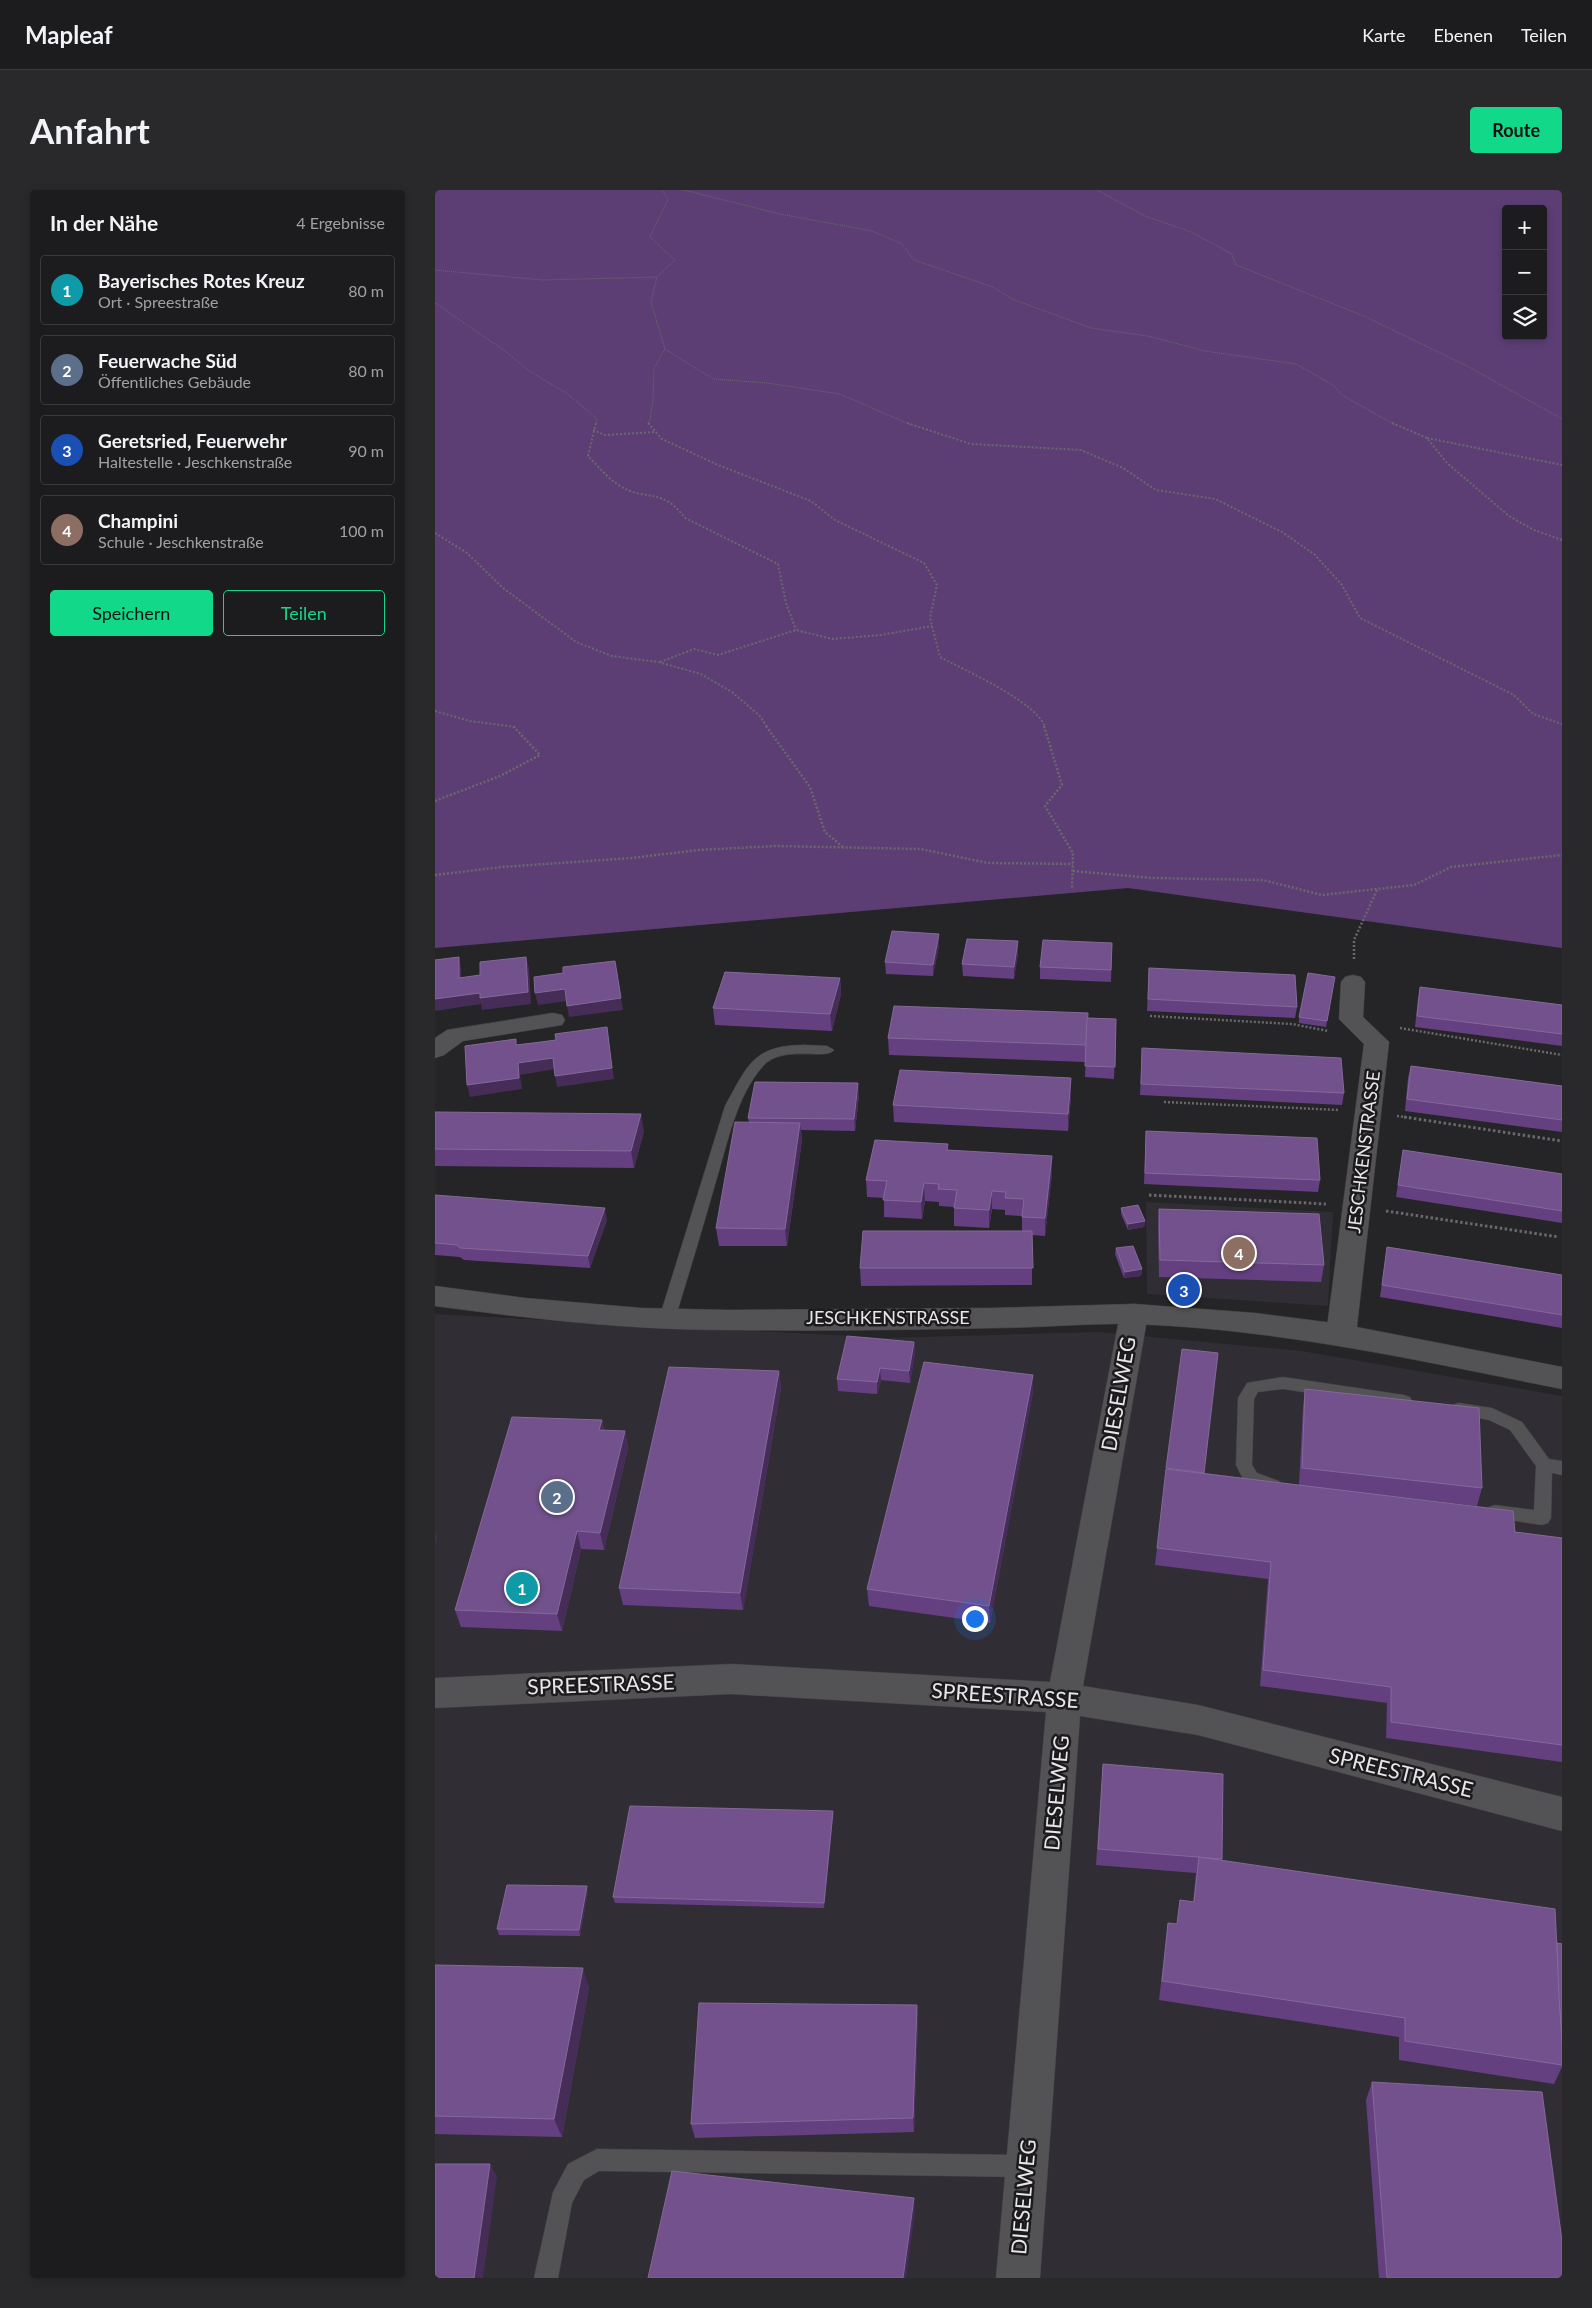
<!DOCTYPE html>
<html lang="de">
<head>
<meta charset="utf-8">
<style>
  body { margin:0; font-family:Lato,sans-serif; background:#29282a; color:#f1f3f6 }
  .controls { position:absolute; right:15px; top:15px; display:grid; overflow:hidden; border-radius:5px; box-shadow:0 2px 8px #0003 }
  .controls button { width:45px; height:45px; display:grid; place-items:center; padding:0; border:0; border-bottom:1px solid #3a393b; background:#1c1b1d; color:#f1f3f6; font:25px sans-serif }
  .you { position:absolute; left:539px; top:1428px; width:18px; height:18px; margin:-12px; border:4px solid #fff; border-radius:50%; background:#1a73e8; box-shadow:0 0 0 8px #1a73e833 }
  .badge { display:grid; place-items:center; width:32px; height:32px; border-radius:50%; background:#12d98a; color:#fff; font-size:16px; font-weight:700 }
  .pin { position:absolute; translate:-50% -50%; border:2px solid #fff; box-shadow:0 1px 5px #0006 }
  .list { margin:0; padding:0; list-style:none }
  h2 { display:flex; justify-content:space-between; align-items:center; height:65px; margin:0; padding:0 20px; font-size:21px }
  h2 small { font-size:16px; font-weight:400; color:#a0a1a4 }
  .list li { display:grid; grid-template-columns:32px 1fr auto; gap:15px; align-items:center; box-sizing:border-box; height:70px; margin:0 10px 10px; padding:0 10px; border:1px solid #3a393b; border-radius:5px }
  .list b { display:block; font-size:19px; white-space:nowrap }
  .list p { margin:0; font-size:16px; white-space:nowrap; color:#a0a1a4 }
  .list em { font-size:16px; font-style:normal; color:#a0a1a4 }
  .actions { display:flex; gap:10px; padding:15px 20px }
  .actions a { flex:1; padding:11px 0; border:1px solid #12d98a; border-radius:5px; text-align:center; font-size:18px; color:#12d98a }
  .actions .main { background:#12d98a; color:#111 }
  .icon { flex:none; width:28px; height:28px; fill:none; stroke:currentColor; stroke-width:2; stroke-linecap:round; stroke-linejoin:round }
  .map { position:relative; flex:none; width:1127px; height:2088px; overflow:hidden; border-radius:5px }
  header { display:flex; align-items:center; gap:30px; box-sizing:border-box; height:70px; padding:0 25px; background:#1c1b1d; border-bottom:1px solid #3a393b }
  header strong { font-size:24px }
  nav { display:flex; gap:28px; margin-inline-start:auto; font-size:18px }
  .intro { display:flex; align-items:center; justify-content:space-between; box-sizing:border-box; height:120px; padding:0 30px }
  h1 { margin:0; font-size:35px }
  .button { padding:12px 22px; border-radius:5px; background:#12d98a; color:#111; font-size:18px; font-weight:700 }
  main { display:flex; gap:30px; padding:0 30px }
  aside { flex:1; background:#1c1b1d; border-radius:5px; box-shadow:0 2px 8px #0003 }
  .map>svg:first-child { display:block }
  .built { fill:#312d35 }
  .green { fill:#5c3e75; fill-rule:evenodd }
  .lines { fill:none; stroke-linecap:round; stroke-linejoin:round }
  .service-casing { stroke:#434144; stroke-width:1 }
  .minor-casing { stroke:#434144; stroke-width:1 }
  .tertiary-casing { stroke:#434144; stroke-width:1 }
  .path-far3 { stroke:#69686b; stroke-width:1; stroke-dasharray:1 1; stroke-linecap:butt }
  .path-far2 { stroke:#69686b; stroke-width:2; stroke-dasharray:2 2; stroke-linecap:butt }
  .path-far1 { stroke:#69686b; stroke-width:2.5; stroke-dasharray:2 2; stroke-linecap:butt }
  .path { stroke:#69686b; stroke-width:3; stroke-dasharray:2.5 2.5; stroke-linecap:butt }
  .service { fill:#535255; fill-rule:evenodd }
  .minor { fill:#535255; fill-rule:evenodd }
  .tertiary { fill:#535255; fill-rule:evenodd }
  .wall { fill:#644081 }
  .shaded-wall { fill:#452d58 }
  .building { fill:#72518c; stroke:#84699a }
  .labels { text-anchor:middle; stroke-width:5; stroke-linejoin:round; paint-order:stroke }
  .street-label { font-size:18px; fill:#e7e6e8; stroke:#1c1a1d }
  .near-street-label { font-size:21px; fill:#e7e6e8; stroke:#1c1a1d }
</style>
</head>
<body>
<header>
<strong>Mapleaf</strong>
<nav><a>Karte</a><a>Ebenen</a><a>Teilen</a></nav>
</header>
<div class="intro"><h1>Anfahrt</h1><a class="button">Route</a></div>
<main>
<aside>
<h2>In der Nähe<small>4 Ergebnisse</small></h2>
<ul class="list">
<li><span class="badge" style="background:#0f9aa8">1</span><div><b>Bayerisches Rotes Kreuz</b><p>Ort · Spreestraße</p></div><em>80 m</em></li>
<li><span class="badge" style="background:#5c6f8a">2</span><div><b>Feuerwache Süd</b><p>Öffentliches Gebäude</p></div><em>80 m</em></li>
<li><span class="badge" style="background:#1a4fb4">3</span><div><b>Geretsried, Feuerwehr</b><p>Haltestelle · Jeschkenstraße</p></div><em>90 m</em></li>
<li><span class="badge" style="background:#8d6e63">4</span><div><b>Champini</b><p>Schule · Jeschkenstraße</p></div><em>100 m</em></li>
</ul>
<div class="actions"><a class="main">Speichern</a><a>Teilen</a></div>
</aside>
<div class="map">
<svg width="1127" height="2088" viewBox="0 0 1127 2088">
  <rect width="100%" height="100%" fill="#252427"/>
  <g class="built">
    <polygon points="711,1012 898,1022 893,1116 712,1104"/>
    <polygon points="0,1124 452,1148 663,1142 867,1161 1127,1206 1127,2088 0,2088"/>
  </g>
  <path class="green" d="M 0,0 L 1127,0 L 1127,758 L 693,698 L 0,758 ZM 1071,19 L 1108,19 L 1108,146 L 1071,146 Z"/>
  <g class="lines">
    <defs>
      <g id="service">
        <path d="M 370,855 L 392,856 L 399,860 C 391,871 348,854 328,876 C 301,907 293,952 281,991 C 268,1037 254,1083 240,1129 L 238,1133 L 232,1135 L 226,1133 L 224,1129 L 290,916 C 313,875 318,855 370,855 Z"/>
        <polygon points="848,1187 969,1205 975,1207 977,1211 975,1215 969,1217 848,1199 823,1202 819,1209 817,1275 822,1283 844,1291 847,1296 844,1301 830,1302 810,1293 801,1275 803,1208 812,1193"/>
        <polygon points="1024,1213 1057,1218 1087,1232 1114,1269 1127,1271 1127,1285 1117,1283 1116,1328 1113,1333 1107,1335 1054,1327 1051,1322 1054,1317 1060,1315 1099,1320 1101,1276 1075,1240 1054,1230 1018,1223 1016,1219 1018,1215"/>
        <polygon points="162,1959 590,1965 598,1968 601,1976 598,1984 590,1987 164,1981 149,1990 137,2013 123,2088 99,2088 118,2002 133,1974"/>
      </g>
      <g id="minor">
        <polygon points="918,785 926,787 930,792 928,827 954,852 921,1145 916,1153 906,1156 896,1153 891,1145 929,854 904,829 906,792 910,787"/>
        <polygon points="118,823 127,825 130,830 127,835 28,851 9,865 0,868 0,848 12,840"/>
        <polygon points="699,1114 709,1117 713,1124 648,1496 763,1515 1127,1607 1127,1641 763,1545 645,1526 605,2088 561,2088 611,1522 296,1504 0,1518 0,1488 296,1474 615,1492 685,1124 689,1117"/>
      </g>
      <path id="tertiary" d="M 0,1096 L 90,1108 L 206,1118 L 293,1120 L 558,1118 L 699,1114 L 820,1123 L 906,1134 L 1127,1177 L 1127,1199 C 986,1171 844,1139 699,1134 C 652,1133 604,1138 557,1138 C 470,1140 382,1141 295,1140 C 196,1140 98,1129 0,1116 Z"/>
    </defs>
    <use href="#service" class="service-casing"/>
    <use href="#minor" class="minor-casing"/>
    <use href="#tertiary" class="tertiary-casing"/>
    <g class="path-far3">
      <polyline points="227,0 233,9 215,47 240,70 222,87 216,112 230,159 278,189 332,193 405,204 476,235"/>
      <polyline points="249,0 345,24 437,41 467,54 479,70 558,97 577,109 656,138 713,146 770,161 861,174 898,195 907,205 960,235"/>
      <polyline points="662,0 710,26 756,42 797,64 801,75 931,127 1036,178 1127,229"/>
      <polyline points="0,80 107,90 222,87"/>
      <polyline points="0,113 70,161 93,180 134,205 162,229 161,235"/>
      <polyline points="214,235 218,211 219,178 230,159"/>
    </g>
    <g class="path-far2">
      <path d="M 161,233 L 153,266 C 163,276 172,288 185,296 C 212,312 227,297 250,328 L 343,374 L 351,413 L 361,440"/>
      <path d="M 213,233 L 227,249 L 283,275 L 376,311 L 400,330 L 489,373 L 502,395 L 495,428 L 505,467 C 529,480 602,512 610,537"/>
      <polyline points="472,233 536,254 646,260 688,278 721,300 780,309 847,342 880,365 907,395 925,428 1079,505 1098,524 1127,534"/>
      <polyline points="957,233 992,248 1012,273 1074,326 1099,340 1127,350"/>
      <polyline points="158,240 170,245 220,242"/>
      <polyline points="992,248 1127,275"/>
      <polyline points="0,343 32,363 68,398 141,452 177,466 223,472 266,484 297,502 325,526 332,537"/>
      <polyline points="225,472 259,459 283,465 361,440 397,449 446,445 497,436"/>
      <polyline points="0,521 35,531 81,537"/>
    </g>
    <g class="path-far1">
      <polyline points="331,536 375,597 390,642 408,657"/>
      <polyline points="609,536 627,595 610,616 638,663 637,699"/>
      <polyline points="0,611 65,586 105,565 78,536"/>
      <polyline points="638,681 717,688 828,690 887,705 979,695 1016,677 1127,665"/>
      <polyline points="0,685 67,677 197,668 263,660 341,656 486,659 553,673 638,674"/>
      <polyline points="919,769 919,750 942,700"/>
      <polyline points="715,826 857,834 893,841"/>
      <polyline points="965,838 1127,865"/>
      <polyline points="729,912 904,920"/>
      <polyline points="962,926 977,928"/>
    </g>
    <g class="path">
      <polyline points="969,927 1127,951"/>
      <polyline points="714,1005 891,1014"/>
      <polyline points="951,1021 1124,1047"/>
    </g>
    <use href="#service" class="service"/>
    <use href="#minor" class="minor"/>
    <use href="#tertiary" class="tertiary"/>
  </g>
  <g class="wall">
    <polygon points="583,751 583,763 579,789 528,786 527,774"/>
    <polygon points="677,753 676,792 605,789 605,777"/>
    <polygon points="504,755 498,786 451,784 450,772"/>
    <polygon points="714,778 862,817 860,828 712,821"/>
    <polygon points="900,787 891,837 864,833 864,827"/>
    <polygon points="405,788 406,804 397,841 280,835 278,818"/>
    <polygon points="985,797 1127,815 1127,856 980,837 983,809"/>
    <polygon points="652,828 681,829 679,889 650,887 651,863 650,872 454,865 453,848"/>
    <polygon points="707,858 909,903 907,915 705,905"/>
    <polygon points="976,876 1127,896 1127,942 970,921 973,888"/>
    <polygon points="424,905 420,941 366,940 367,950 352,1056 284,1056 281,1038 314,932 313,928"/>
    <polygon points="636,906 633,941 459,932 458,915"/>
    <polygon points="0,922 209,941 199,978 0,976"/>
    <polygon points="711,941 885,990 883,1002 709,994"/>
    <polygon points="513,960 617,983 610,1046 597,1045 597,1095 426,1096 425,1078 587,1041 587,1026 570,1025 570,1020 557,1019 554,1038 519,1036 519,1017 504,1016 504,1012 490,1011 487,1029 449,1027 449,1008 432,1007 431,990"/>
    <polygon points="968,960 1127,984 1127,1033 961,1007"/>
    <polygon points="0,1005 172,1030 155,1078 29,1070 25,1067 0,1065"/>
    <polygon points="686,1018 710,1031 709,1037 693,1040 686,1024"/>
    <polygon points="724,1019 889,1075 886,1092 724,1087 723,1037"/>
    <polygon points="952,1057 1127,1085 1127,1138 945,1107"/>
    <polygon points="681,1058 707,1079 706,1086 689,1088 680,1064"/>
    <polygon points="479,1152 480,1163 475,1193 446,1190 442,1204 403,1201 402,1189"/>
    <polygon points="344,1181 346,1198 308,1420 188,1415 184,1398"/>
    <polygon points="598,1185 598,1202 555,1433 434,1416 432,1399"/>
    <polygon points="870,1199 1047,1298 1042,1316 947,1305 1080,1342 1127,1348 1127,1572 951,1548 952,1513 825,1496 833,1389 720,1375 722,1358 769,1283 864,1295 868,1217"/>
    <polygon points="167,1230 169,1240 190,1241 193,1258 169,1360 146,1359 127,1441 26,1437 20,1420"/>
    <polygon points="668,1574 788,1584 787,1670 1127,1754 1127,1877 1119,1894 964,1870 964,1847 724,1810 733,1733 742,1734 745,1710 758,1712 761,1683 661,1675"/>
    <polygon points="398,1627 389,1718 180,1713 178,1707"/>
    <polygon points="153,1701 145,1746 64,1745 62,1739"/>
    <polygon points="0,1775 154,1797 127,1947 0,1944"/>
    <polygon points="482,1815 483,1830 479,1942 260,1948 256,1934"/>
    <polygon points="937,1892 1127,2088 944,2088 931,1910"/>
  </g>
  <g class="shaded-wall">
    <polygon points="504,744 504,755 498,786 498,775"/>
    <polygon points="583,751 583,763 579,789 579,777"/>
    <polygon points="24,767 26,778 27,799 24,788"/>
    <polygon points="91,767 94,778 96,814 47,820 46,814 0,821 0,809"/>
    <polygon points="180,771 188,820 134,827 132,816"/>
    <polygon points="405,788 406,804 397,841 395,824"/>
    <polygon points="130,799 132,811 103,815 100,803"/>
    <polygon points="172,837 179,889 122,897 120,886"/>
    <polygon points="118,868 120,879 85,885 87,899 35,907 32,895 83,873"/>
    <polygon points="636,888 636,906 633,941 633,924"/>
    <polygon points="423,893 424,905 420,941 419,929"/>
    <polygon points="206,924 209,941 199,978 196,961"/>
    <polygon points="365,933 367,950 352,1056 350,1039"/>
    <polygon points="617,966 617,983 610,1046 610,1028"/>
    <polygon points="489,993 490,1011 487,1029 486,1012"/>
    <polygon points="557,1001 557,1019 554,1038 554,1020"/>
    <polygon points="170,1018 172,1030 155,1078 153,1066"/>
    <polygon points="710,1031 709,1037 693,1040 693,1034"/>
    <polygon points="707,1079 706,1086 689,1088 690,1082"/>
    <polygon points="479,1152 480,1163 475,1193 474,1181"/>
    <polygon points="445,1178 446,1190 442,1204 442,1192"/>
    <polygon points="344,1181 346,1198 308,1420 305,1403"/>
    <polygon points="598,1185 598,1202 555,1433 554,1416"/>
    <polygon points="167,1230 170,1248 164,1240"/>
    <polygon points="190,1241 193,1258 169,1360 165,1343"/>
    <polygon points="0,1341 2,1347 0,1355"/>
    <polygon points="142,1341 146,1359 127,1441 122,1424"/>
    <polygon points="398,1621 398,1627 389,1718 389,1713"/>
    <polygon points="152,1696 153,1701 145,1746 144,1740"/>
    <polygon points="148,1778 154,1797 127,1947 119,1929"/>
    <polygon points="482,1815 483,1830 479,1942 478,1928"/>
    <polygon points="55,1974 62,1987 48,2088 39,2088"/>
    <polygon points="479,2008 480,2021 471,2088 468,2088"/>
  </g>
  <g class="building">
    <polygon points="457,741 504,744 498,775 450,772"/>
    <polygon points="532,749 583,751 579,777 527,774"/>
    <polygon points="608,750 677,753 676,780 605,777"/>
    <polygon points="24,767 24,788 45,785 45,772 91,767 93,802 45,808 45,803 0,809 0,770"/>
    <polygon points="180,771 186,808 132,816 130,799 100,803 99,787 128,783 128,777"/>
    <polygon points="714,778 860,785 862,817 713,809"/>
    <polygon points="290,782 405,788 395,824 278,818"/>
    <polygon points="873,783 900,787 892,831 864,827"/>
    <polygon points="985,797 1127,815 1127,844 982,826"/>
    <polygon points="459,816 653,823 651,855 453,848"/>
    <polygon points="652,828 681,829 680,877 650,876"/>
    <polygon points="172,837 177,878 120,886 118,868 83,873 84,888 32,895 30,856 81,849 81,855 106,852 121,850 120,844"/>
    <polygon points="707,858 906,868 909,903 706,894"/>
    <polygon points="976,876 1127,896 1127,930 972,909"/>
    <polygon points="465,880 636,888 633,924 458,915"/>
    <polygon points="320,892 423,893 419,929 313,928"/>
    <polygon points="0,922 206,924 196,961 0,959"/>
    <polygon points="300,932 365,933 350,1039 281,1038"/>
    <polygon points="711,941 882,948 885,990 710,983"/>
    <polygon points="440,950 513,954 512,960 617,966 610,1028 587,1027 589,1009 570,1008 571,1002 557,1001 554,1020 519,1018 522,1000 503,999 504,994 489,993 486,1012 448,1010 452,991 431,990"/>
    <polygon points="968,960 1127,984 1127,1021 963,995"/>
    <polygon points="0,1005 170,1018 153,1066 25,1058 22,1055 0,1053"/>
    <polygon points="703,1015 710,1031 693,1034 686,1018"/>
    <polygon points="724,1019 884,1024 889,1075 725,1070"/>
    <polygon points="428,1041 597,1041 598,1078 425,1078"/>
    <polygon points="698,1056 707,1079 690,1082 681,1058"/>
    <polygon points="952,1057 1127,1085 1127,1125 947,1095"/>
    <polygon points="412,1146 479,1152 474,1181 445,1178 442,1192 402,1189"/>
    <polygon points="747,1159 783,1163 769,1283 731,1278"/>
    <polygon points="489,1172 598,1185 554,1416 432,1399"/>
    <polygon points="234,1177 344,1181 305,1403 184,1398"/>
    <polygon points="870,1199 1044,1218 1047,1298 867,1278"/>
    <polygon points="77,1227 167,1230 164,1240 190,1241 165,1343 142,1341 122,1424 20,1420"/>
    <polygon points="731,1279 1078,1321 1080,1342 1127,1348 1127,1555 956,1532 956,1497 828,1480 836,1372 722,1358"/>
    <polygon points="668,1574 788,1584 787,1669 663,1659"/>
    <polygon points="195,1616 398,1621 389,1713 178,1707"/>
    <polygon points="764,1667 1120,1719 1127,1858 1127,1875 970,1851 970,1828 727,1791 733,1733 742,1734 745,1710 759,1712"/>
    <polygon points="72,1695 152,1696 144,1740 62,1739"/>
    <polygon points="1122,1753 1127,1754 1127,1847 1124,1808"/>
    <polygon points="0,1775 148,1778 119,1929 0,1926"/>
    <polygon points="264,1813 482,1815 478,1928 256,1934"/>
    <polygon points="937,1892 1107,1902 1127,2051 1127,2088 952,2088"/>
    <polygon points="0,1974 55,1974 39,2088 0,2088"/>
    <polygon points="237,1981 479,2008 468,2088 213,2088"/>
  </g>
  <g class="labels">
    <g class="street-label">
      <text transform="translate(929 962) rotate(-83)" y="6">JESCHKENSTRASSE</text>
      <text x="453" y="1134">JESCHKENSTRASSE</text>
    </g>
    <g class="near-street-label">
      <text transform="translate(684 1204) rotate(-80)" y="7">DIESELWEG</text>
      <text transform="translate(166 1495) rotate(-2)" y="7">SPREESTRASSE</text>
      <text transform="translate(570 1506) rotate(4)" y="7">SPREESTRASSE</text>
      <text transform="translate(966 1583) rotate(14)" y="7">SPREESTRASSE</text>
      <text transform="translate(622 1603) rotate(-85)" y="7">DIESELWEG</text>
      <text transform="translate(589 2007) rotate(-85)" y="7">DIESELWEG</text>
    </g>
  </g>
</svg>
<div class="controls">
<button>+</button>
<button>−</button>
<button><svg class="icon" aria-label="layers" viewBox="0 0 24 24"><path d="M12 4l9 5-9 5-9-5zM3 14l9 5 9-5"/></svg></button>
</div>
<div class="you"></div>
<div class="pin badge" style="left:87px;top:1398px;background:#0f9aa8">1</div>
<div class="pin badge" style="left:122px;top:1307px;background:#5c6f8a">2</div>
<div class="pin badge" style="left:749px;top:1100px;background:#1a4fb4">3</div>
<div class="pin badge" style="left:804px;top:1063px;background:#8d6e63">4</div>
</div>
</main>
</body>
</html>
